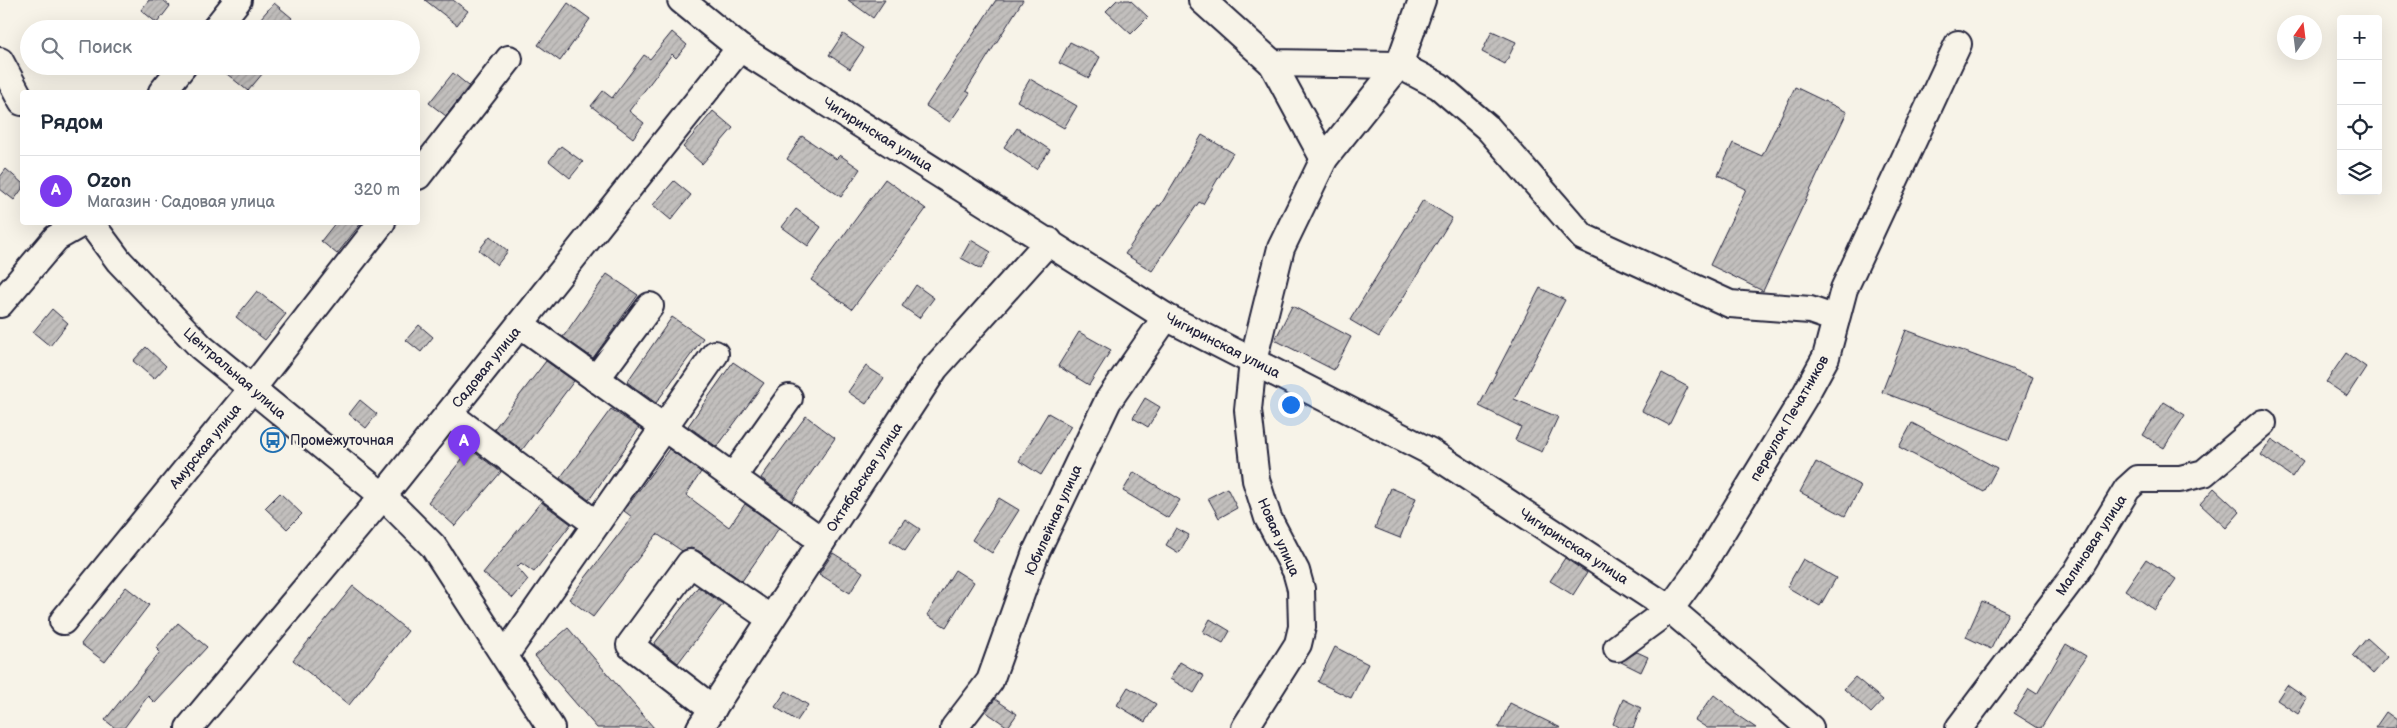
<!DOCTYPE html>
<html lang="ru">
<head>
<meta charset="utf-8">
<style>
  body { margin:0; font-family:"Balsamiq Sans",sans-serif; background:#f2f2f3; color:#1f2937 }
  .controls { position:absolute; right:15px; top:15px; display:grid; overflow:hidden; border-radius:5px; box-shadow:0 5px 20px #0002 }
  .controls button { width:45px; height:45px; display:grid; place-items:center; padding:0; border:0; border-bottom:1px solid #e0e1e3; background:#fff; color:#1f2937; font:25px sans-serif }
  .compass { position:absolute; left:2277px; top:15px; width:45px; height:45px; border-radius:50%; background:#fff; box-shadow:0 5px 20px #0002; rotate:14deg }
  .you { position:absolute; left:1290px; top:404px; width:18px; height:18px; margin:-12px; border:4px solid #fff; border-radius:50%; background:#1a73e8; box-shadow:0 0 0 8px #1a73e833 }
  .badge { display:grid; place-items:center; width:32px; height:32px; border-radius:50%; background:#7c3aed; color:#fff; font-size:16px; font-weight:700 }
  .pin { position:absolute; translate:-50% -41px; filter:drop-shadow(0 1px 2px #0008) }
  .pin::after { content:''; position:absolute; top:26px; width:18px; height:15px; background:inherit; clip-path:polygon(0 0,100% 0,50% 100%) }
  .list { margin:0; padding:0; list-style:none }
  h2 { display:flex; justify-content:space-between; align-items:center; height:65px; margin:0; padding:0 20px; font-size:21px }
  h2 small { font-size:16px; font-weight:400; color:#747a83 }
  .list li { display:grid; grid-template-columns:32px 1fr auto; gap:15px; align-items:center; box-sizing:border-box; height:70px; padding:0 20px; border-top:1px solid #e0e1e3 }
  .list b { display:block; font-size:19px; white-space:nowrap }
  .list p { margin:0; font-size:16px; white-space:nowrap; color:#747a83 }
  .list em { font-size:16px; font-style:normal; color:#747a83 }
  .icon { flex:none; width:28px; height:28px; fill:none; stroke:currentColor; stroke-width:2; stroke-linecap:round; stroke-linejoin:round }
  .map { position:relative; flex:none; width:2397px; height:728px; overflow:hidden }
  .search { position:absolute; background:#fff; box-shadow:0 5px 20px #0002; left:20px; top:20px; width:400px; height:55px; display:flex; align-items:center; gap:12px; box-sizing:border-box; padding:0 18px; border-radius:28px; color:#747a83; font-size:19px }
  .panel { position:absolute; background:#fff; box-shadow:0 5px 20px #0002; left:20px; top:90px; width:400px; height:135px; border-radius:5px }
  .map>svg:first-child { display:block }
  .building { fill:url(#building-hatch); stroke:#22223b }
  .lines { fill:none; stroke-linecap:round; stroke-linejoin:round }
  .minor-casing { stroke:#22223b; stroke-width:30 }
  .minor { stroke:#f7f3e8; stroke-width:26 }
  .labels { text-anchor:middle; stroke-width:4.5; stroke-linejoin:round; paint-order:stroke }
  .street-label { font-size:14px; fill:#22223b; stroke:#f7f3e8 }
  .poi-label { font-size:14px; fill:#22223b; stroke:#f7f3e8; text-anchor:start }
</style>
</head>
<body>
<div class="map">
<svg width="2397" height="728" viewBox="0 0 2397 728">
  <defs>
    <pattern id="building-hatch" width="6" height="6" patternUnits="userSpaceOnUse" patternTransform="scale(1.25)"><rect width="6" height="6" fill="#c2bfbd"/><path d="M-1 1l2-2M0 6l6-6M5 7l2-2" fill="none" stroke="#a6a4a3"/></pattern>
  </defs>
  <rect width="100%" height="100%" fill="#f7f3e8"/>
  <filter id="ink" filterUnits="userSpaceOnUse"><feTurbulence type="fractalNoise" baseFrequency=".02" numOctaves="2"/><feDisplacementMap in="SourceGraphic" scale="10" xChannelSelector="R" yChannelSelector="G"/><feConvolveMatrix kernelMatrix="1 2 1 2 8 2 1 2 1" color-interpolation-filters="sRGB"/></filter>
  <g filter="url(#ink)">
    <g class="building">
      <polygon points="149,0 163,0 170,6 157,23 141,10"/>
      <polygon points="425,0 453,0 468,11 457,25"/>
      <polygon points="848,0 885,0 873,18"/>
      <polygon points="996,0 1023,0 966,91 970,93 950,122 926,106"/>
      <polygon points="1117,0 1130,0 1148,17 1131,34 1106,11"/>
      <polygon points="274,3 292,18 283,29 272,29 260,19"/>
      <polygon points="568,3 590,19 560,61 538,45"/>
      <polygon points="1492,31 1516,42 1505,64 1482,52"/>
      <polygon points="672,32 687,45 676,58 672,54 629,111 644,123 633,138 591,106 603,91 612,98 644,55 650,59"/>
      <polygon points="843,34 864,48 850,69 829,55"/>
      <polygon points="1070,42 1100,57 1089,78 1059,63"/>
      <polygon points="217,66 254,66 263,73 248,91"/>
      <polygon points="453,73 469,86 446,116 429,103"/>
      <polygon points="1030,79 1077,106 1064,128 1017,101"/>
      <polygon points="1795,87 1847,112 1763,291 1710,265 1746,189 1718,175 1733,143 1762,156"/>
      <polygon points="713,111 733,128 702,164 683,147"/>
      <polygon points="1017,128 1050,150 1036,169 1004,147"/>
      <polygon points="1202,135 1233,153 1203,204 1199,202 1152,271 1125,254 1158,205 1160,206"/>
      <polygon points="802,136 836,159 840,155 860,169 841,197 787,159"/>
      <polygon points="561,146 583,162 570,178 549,161"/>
      <polygon points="6,169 22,183 22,189 14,200 0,189 0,177"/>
      <polygon points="885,179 926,209 852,309 811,280"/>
      <polygon points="674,181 691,195 671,220 653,205"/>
      <polygon points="1423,200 1452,218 1379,337 1350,320"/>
      <polygon points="796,209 821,227 808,246 782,227"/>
      <polygon points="336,222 362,222 337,254 321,241"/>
      <polygon points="490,236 508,251 497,265 479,250"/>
      <polygon points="971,240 991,252 981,269 961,258"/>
      <polygon points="607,274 638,295 593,358 563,337"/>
      <polygon points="916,285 934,298 919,318 902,306"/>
      <polygon points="1540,288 1565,300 1514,399 1558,417 1542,452 1515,440 1521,427 1479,406"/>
      <polygon points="257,291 286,314 265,340 236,317"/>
      <polygon points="1292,306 1351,337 1334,370 1275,340"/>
      <polygon points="52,309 68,323 50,346 33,332"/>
      <polygon points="672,317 703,338 656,403 627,382"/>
      <polygon points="419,325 433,337 421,352 406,340"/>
      <polygon points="1906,330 2033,377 2009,440 1882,392"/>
      <polygon points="1079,332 1111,350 1089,385 1058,366"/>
      <polygon points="146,347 166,366 154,379 133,361"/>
      <polygon points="2346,353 2366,367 2347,396 2326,382"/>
      <polygon points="546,361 574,381 522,450 494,429"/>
      <polygon points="733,362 764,383 717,447 688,426"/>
      <polygon points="866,366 884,378 866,404 848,392"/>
      <polygon points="1662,373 1688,387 1669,425 1642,411"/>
      <polygon points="1145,398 1160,407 1148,427 1133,418"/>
      <polygon points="360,400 377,414 366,428 349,414"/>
      <polygon points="2164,402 2185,415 2164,448 2143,435"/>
      <polygon points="611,409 639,428 589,500 560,478"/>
      <polygon points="1048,413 1071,426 1041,475 1019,461"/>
      <polygon points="806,416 835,438 792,501 761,478"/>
      <polygon points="1912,423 1997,468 1984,492 1899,447"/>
      <polygon points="2272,439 2303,461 2292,477 2261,455"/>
      <polygon points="470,449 501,472 455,526 428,502"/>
      <polygon points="669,449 701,472 686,495 729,527 745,504 779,528 742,581 699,551 691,548 682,551 657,534 593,617 569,599 632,517 624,511"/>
      <polygon points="1816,462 1861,486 1845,516 1800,492"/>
      <polygon points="1134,472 1180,500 1168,518 1123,491"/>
      <polygon points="1227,488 1237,508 1219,518 1208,498"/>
      <polygon points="1391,488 1416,498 1400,538 1375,528"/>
      <polygon points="2214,488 2240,512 2226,528 2200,504"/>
      <polygon points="280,493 302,514 287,529 265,508"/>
      <polygon points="999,498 1019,510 992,553 972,540"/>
      <polygon points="541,502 571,524 534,572 521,563 517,567 528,580 513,598 483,573"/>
      <polygon points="905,519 920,529 905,551 890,541"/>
      <polygon points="1176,528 1189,535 1179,553 1166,545"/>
      <polygon points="833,553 863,572 850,593 819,574"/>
      <polygon points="1565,558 1587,573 1573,595 1550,581"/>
      <polygon points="1803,559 1836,578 1820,606 1787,587"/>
      <polygon points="2146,559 2176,579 2155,610 2125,590"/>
      <polygon points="955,570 974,582 946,627 927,615"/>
      <polygon points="353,586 408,631 349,705 293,660"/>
      <polygon points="126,587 149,605 105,662 81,644"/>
      <polygon points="698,587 723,604 678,663 654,644"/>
      <polygon points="1982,601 2008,613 1991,649 1966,637"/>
      <polygon points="1210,619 1230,631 1223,643 1203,632"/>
      <polygon points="178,623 207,647 155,703 148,696 124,728 115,728 105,720 160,652 156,648"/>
      <polygon points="568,628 654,728 597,728 535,656"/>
      <polygon points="2367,638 2388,657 2373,674 2353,655"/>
      <polygon points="2066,644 2086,656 2041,728 2038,728 2014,713 2029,689 2037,694"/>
      <polygon points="1335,647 1368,664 1351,698 1318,682"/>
      <polygon points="1637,652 1648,657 1641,672 1621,662"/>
      <polygon points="1180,662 1204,676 1194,693 1170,679"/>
      <polygon points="1855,677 1883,700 1871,713 1844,689"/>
      <polygon points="2287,685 2307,699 2298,714 2277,700"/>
      <polygon points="1128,687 1156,704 1145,722 1117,705"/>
      <polygon points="786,691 808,705 797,721 775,707"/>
      <polygon points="1714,695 1735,711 1734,713 1756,728 1707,728 1695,720"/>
      <polygon points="995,699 1017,714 1008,727 986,712"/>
      <polygon points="1623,699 1641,708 1633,728 1620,728 1613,724"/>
      <polygon points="1510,703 1561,728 1498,728"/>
      <polygon points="2386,712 2397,720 2397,728 2375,728"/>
    </g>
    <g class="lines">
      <defs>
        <g id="minor">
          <polyline points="681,0 740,48 1166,317 1429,451 1670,609 1810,728"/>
          <polyline points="1202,0 1272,63 1399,65 1439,86 1488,128 1583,237 1730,304 1810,310 1836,319"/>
          <polyline points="215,29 238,0"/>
          <polyline points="0,61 22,102"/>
          <polyline points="1272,63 1324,159"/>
          <polyline points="162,92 183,66"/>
          <polyline points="418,176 509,59"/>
          <polyline points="90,222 119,261 201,347 383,496 433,546 551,728"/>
          <polyline points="0,304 56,238 84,222"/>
          <polyline points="520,324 822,541"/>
          <polyline points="596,379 650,306"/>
          <polyline points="449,414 596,524"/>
          <polyline points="733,477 789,398"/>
          <polyline points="63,621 251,390 382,222"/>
          <polyline points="1617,648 1670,609 1700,568 1803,399 1826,357 1844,289 1958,44"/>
          <polyline points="505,655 715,354"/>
          <polyline points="713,709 630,645 690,563 771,619"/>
          <polyline points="189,728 383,496 740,48"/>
          <polyline points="700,728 935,368 1049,241"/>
          <polyline points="954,728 990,681 1036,552 1108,401 1166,317"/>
          <polyline points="1245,728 1298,644 1302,627 1301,589 1296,571 1268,518 1256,480 1248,410 1253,361 1281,248 1324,159 1399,65 1422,0"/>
          <polyline points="1959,728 2076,573 2127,489 2138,479 2180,479 2204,473 2263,423"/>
        </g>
      </defs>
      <use href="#minor" class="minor-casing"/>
      <use href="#minor" class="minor"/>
    </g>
  </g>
  <defs>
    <symbol id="bus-ring" viewBox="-11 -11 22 22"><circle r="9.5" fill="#f7f3e8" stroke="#1f6fb2" stroke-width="1.5"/><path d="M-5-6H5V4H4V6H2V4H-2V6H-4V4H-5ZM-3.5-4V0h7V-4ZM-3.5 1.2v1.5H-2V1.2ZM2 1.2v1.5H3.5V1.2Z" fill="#1f6fb2"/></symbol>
  </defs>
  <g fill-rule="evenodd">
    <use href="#bus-ring" x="259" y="426" width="28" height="28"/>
  </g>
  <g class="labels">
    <g class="street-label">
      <text transform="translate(878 134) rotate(32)" y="5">Чигиринская улица</text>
      <text transform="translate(1223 345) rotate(27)" y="5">Чигиринская улица</text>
      <text transform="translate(486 367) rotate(-51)" y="5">Садовая улица</text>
      <text transform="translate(235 373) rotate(41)" y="5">Центральная улица</text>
      <text transform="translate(1789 418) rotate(-60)" y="5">переулок Печатников</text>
      <text transform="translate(205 446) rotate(-51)" y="5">Амурская улица</text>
      <text transform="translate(864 477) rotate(-57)" y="5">Октябрьская улица</text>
      <text transform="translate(1053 520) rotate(-66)" y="5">Юбилейная улица</text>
      <text transform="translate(1279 537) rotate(66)" y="5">Новая улица</text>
      <text transform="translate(2091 545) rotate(-57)" y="5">Малиновая улица</text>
      <text transform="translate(1574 546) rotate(33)" y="5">Чигиринская улица</text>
    </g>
    <g class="poi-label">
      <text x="290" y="445">Промежуточная</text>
    </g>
  </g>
</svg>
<div class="controls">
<button>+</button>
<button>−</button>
<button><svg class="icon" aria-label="locate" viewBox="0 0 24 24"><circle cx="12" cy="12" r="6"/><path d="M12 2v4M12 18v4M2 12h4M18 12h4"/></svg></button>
<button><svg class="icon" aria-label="layers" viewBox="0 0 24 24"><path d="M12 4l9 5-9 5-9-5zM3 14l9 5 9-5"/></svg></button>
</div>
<svg class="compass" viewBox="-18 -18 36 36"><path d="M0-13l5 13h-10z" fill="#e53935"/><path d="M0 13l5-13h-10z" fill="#747a83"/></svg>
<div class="you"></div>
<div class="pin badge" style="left:464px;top:466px">A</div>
<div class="search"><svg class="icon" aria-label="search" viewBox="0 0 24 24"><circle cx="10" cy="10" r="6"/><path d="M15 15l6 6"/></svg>Поиск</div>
<section class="panel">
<h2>Рядом<small></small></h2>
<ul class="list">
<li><span class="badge">A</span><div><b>Ozon</b><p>Магазин · Садовая улица</p></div><em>320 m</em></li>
</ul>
</section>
</div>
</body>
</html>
